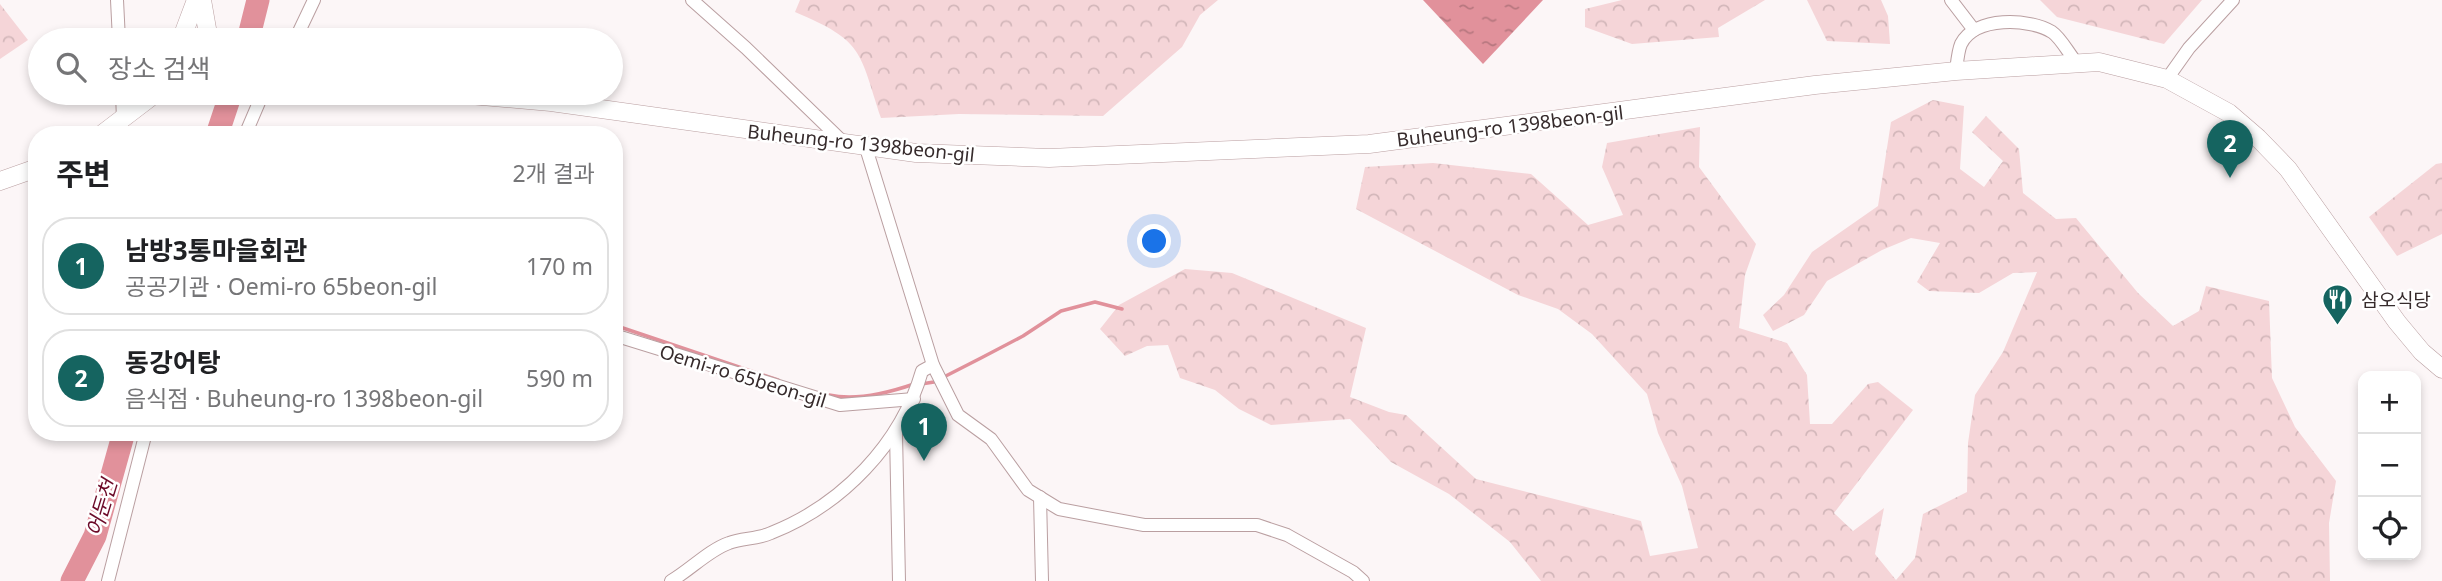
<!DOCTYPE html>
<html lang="ko">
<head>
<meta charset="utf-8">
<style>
  body { margin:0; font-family:"Noto Sans","Noto Sans KR",sans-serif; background:#f2f2f2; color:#202124 }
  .controls { position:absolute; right:21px; bottom:21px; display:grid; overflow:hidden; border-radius:14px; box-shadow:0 4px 10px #0003 }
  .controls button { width:63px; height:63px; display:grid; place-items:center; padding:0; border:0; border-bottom:2px solid #e0e0e0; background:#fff; color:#202124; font:35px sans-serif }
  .you { position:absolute; left:1155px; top:242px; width:24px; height:24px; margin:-18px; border:5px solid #fff; border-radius:50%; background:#1a73e8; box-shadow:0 0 0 10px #1a73e833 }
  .badge { display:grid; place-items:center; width:46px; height:46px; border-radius:50%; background:#156460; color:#fff; font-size:23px; font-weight:700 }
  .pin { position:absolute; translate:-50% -58px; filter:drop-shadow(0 2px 4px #0008) }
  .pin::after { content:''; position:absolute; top:37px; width:24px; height:21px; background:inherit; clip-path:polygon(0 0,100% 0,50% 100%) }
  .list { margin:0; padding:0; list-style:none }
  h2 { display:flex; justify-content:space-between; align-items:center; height:91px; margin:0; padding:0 28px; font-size:30px }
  h2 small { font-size:23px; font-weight:400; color:#757577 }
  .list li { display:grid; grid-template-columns:46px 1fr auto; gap:21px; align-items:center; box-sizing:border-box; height:98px; margin:0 14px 14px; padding:0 14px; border:2px solid #e0e0e0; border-radius:28px }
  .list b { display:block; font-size:26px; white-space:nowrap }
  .list p { margin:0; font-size:23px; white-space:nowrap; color:#757577 }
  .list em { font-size:23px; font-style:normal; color:#757577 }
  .icon { flex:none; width:38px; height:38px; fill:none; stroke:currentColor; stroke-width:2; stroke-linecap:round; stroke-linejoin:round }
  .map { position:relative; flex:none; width:2442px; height:581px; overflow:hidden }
  .search { position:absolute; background:#fff; box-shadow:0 4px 10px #0003; left:28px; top:28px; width:595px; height:77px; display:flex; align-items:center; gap:18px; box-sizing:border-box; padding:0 24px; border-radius:38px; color:#757577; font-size:26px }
  .panel { position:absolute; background:#fff; box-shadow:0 4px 10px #0003; left:28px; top:126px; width:595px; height:315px; border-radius:28px }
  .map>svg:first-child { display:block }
  .forest { fill:url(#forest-crowns) }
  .water { fill:url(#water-ripples) }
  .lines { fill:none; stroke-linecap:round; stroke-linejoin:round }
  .stream { stroke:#e1919b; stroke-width:3.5 }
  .river { stroke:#e1919b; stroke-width:23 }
  .street-casing { stroke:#ba9fa1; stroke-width:14 }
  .secondary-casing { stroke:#ba9fa1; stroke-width:19 }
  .street { stroke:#fff; stroke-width:12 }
  .secondary { stroke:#fff; stroke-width:18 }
  .labels { text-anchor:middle; stroke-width:5; stroke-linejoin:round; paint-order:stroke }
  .street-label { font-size:19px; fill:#362b2c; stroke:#fff }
  .poi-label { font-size:19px; fill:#362b2c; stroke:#fff; text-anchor:start }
  .water-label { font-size:21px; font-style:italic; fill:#6b0a28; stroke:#fff }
</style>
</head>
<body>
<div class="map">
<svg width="2442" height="581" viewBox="0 0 2442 581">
  <defs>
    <pattern id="forest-crowns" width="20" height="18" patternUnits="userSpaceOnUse" patternTransform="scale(1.75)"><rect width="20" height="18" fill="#f5d5d8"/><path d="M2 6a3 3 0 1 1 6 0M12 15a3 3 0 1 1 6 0" fill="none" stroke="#d3b7ba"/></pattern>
    <pattern id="water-ripples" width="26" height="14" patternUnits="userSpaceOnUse" patternTransform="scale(1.75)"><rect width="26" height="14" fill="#e1919b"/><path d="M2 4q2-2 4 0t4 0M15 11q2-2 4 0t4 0" fill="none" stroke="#b7777f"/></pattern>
  </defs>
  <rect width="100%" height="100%" fill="#fcf6f7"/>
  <g class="forest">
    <path d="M 800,0 L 1218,0 L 1200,15 L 1182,47 L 1103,116 L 959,114 L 881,118 C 859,51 864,41 795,12 Z"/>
    <polygon points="1622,0 1765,0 1718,28 1719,37 1632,44 1585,27 1585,9"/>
    <polygon points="1807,0 1881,0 1888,16 1890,44 1827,41"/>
    <polygon points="2040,0 2202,0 2164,44 2057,17"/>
    <polygon points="0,4 28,40 0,59"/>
    <polygon points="1933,100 1964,106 1960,169 1984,187 2003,161 1972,132 1986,116 2019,149 2023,193 2056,219 2076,218 2138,293 2173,326 2199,311 2206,286 2269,301 2272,378 2295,427 2336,481 2329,523 2330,581 1541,581 1510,542 1449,494 1391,462 1350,419 1271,425 1239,409 1215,390 1180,378 1168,345 1147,346 1125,356 1100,329 1119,305 1185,269 1232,273 1366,328 1350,397 1389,412 1406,415 1476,479 1641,521 1650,556 1698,548 1682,486 1658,433 1647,394 1592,334 1558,309 1518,295 1356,209 1365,167 1433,163 1531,174 1588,225 1623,215 1602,167 1607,143 1700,127 1699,167 1756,244 1745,275 1739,328 1787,343 1807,375 1810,424 1832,424 1868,384 1878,382 1913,410 1834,513 1853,531 1884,508 1875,554 1896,580 1915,558 1923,514 1967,492 1968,443 1975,395 2003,352 2037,272 2013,273 1979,293 1929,291 1917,282 1940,243 1911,238 1882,250 1827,281 1804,315 1773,331 1763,315 1784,295 1812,252 1878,206 1891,122"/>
    <polygon points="2442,163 2442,234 2397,256 2369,217 2436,164"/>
  </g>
  <polygon class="water" points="1423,0 1543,0 1483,64"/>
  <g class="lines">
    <g class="stream">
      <polyline points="614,325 778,380"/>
      <polyline points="921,384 934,382 981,358 1023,336 1061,311 1095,302 1122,309"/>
      <path d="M 829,395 C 856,401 888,393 914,384"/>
    </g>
    <g class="river">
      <polyline points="248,40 258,0"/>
      <polyline points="217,135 231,93"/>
      <polyline points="72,581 95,536 124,432"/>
    </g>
    <defs>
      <g id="street">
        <polyline points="117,0 119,40"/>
        <polyline points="692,0 746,48 843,142"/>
        <polyline points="1951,0 1974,30"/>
        <polyline points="295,40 314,0"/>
        <path d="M 1956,71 C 1957,63 1958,51 1961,44 C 1975,16 2029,18 2052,32 C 2061,38 2069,54 2076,62"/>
        <polyline points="2167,79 2189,48 2233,0"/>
        <polyline points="122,93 123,120"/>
        <polyline points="245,135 263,93"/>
        <polyline points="866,148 933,365 958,415 991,439 1028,490 1059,509 1144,525 1257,525 1287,535 1353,572 1363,581"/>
        <polyline points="614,335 840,405 914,399"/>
        <polyline points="896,433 899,581"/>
        <polyline points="1040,497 1042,581"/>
        <polyline points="108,581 146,432"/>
        <path d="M 671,581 C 690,570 709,550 729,543 C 742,538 758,539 771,533 C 842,505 901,444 922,371 L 933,365"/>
      </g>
      <g id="secondary">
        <polyline points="202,0 209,40"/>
        <polyline points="181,40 196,0"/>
        <polyline points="447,93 551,102 916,153 1049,158 1369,144 1815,85 1956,71 2099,62 2167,79 2229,113 2258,138 2288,169 2397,322 2422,352 2442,369"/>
        <polyline points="101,135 156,93"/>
        <polyline points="0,181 37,168"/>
      </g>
    </defs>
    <use href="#street" class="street-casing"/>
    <use href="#secondary" class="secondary-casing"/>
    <use href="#street" class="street"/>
    <use href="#secondary" class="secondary"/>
  </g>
  <defs>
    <symbol id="restaurant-pin" viewBox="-11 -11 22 30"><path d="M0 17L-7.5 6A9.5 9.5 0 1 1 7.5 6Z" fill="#156460" stroke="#fff"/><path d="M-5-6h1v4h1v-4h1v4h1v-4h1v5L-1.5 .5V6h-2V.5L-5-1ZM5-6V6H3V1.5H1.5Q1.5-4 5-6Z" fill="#fff"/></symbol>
  </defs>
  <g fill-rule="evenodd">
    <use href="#restaurant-pin" x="2320" y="282" width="35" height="47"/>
  </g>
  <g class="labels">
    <g class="street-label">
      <text transform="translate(1510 126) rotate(-7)" y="7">Buheung-ro 1398beon-gil</text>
      <text transform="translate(861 143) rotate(6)" y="7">Buheung-ro 1398beon-gil</text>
      <text transform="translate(743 376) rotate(17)" y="7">Oemi-ro 65beon-gil</text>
    </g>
    <g class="poi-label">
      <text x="2361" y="307">삼오식당</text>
    </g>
    <g class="water-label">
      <text transform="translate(102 508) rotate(-73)" y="7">어둔천</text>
    </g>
  </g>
</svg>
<div class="controls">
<button>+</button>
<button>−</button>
<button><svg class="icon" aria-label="locate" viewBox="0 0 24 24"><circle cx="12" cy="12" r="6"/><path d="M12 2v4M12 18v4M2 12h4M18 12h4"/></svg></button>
</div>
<div class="you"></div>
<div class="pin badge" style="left:924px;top:461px">1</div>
<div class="pin badge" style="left:2230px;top:178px">2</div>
<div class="search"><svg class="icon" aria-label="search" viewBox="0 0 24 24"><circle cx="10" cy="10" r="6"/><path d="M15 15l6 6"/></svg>장소 검색</div>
<section class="panel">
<h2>주변<small>2개 결과</small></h2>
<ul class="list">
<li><span class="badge">1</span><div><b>남방3통마을회관</b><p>공공기관 · Oemi-ro 65beon-gil</p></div><em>170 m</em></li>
<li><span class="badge">2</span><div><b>동강어탕</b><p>음식점 · Buheung-ro 1398beon-gil</p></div><em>590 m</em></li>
</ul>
</section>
</div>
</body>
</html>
